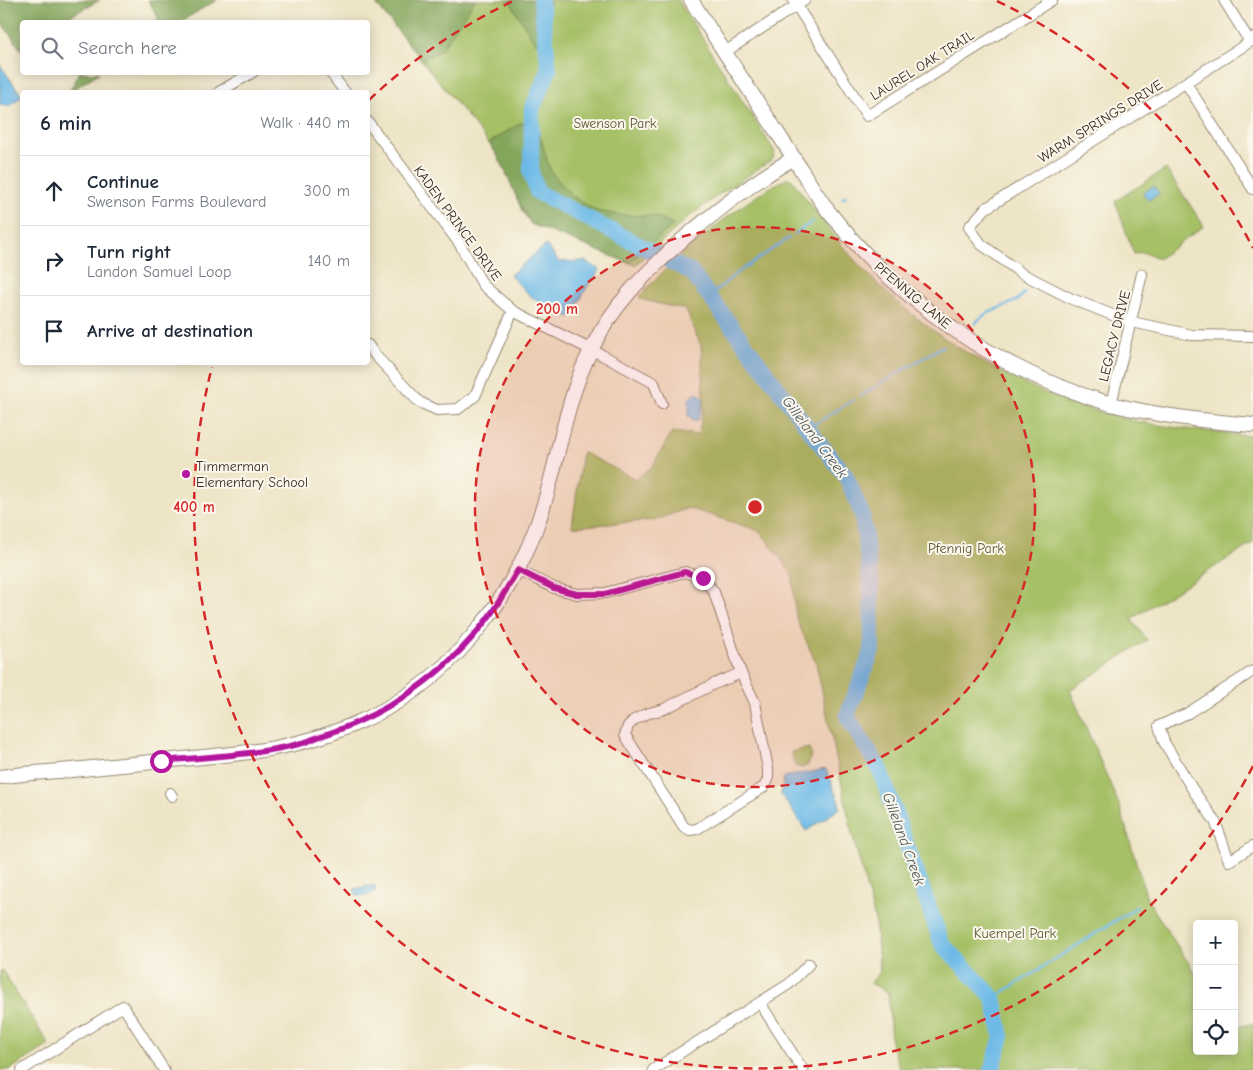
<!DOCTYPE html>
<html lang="en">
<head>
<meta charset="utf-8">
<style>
  body { margin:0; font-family:"Comic Neue",sans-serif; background:#f2f2f3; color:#1f2937 }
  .controls { position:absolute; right:15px; bottom:15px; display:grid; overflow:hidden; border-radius:5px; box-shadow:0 2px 12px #0003 }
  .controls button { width:45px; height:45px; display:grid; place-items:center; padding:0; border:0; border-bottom:1px solid #e0e1e3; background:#fff; color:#1f2937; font:25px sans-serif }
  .stop { position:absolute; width:15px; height:15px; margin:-11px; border:4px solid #b5179e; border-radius:50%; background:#fff }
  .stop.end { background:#b5179e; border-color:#fff; box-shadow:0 1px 5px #0008 }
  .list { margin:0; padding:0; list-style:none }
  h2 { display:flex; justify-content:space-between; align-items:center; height:65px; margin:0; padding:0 20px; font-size:21px }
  h2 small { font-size:16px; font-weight:400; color:#747a83 }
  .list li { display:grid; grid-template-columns:32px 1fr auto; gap:15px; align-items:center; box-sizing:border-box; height:70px; padding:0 20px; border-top:1px solid #e0e1e3 }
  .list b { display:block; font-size:19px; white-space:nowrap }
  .list p { margin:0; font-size:16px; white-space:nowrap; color:#747a83 }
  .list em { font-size:16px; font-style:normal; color:#747a83 }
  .icon { flex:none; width:28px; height:28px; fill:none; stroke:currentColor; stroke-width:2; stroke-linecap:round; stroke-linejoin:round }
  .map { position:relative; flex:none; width:1253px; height:1070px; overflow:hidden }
  .search { position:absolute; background:#fff; box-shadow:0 2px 12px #0003; left:20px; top:20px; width:350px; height:55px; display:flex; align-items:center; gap:12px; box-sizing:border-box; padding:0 18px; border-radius:5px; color:#747a83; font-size:19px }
  .panel { position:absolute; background:#fff; box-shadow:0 2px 12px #0003; left:20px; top:90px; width:350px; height:275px; border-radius:5px }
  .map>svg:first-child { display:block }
  .green { fill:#a6c066; stroke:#707542 }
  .forest { fill:#84a65b; stroke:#60683c }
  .water { fill:#6dbae7; stroke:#547282 }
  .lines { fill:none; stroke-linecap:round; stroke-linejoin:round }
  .stream { stroke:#6dbae7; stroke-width:2.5 }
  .river { stroke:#6dbae7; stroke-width:16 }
  .street-casing { stroke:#948772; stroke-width:12 }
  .secondary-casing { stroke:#948772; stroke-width:16 }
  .street { stroke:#fff; stroke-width:10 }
  .secondary { stroke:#fff; stroke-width:14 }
  .route { stroke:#b5179e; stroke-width:6 }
  .ring { fill:none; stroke:#d62828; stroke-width:2.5; stroke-dasharray:9 6 }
  .poi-dot { fill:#b5179e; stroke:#fbf7ec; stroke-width:2 }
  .labels { text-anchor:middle; stroke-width:4; stroke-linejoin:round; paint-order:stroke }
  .street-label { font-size:14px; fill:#3b2a1e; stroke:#fbf7ec }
  .park-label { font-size:14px; fill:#5b5734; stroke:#fbf7ec }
  .poi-label { font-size:14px; fill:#3b2a1e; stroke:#fbf7ec; text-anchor:start }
  .water-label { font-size:15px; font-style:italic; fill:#4a555a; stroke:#fbf7ec }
  .centre { fill:#d62828; stroke:#fbf7ec; stroke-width:2.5 }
  .ring-label { font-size:15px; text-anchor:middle; font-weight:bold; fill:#d62828; stroke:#fbf7ec; stroke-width:4; stroke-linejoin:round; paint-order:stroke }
</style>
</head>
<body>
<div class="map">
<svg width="1253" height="1070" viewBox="0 0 1253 1070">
  <rect width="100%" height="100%" fill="#fbf7ec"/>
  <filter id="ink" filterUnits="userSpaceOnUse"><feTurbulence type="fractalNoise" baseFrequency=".02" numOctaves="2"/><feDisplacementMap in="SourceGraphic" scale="10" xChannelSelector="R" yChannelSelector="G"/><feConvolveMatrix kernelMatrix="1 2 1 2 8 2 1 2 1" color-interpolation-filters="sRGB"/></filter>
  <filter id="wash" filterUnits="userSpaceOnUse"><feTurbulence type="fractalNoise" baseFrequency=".0096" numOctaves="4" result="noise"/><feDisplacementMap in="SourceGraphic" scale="20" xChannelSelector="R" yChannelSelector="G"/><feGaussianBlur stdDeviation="1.12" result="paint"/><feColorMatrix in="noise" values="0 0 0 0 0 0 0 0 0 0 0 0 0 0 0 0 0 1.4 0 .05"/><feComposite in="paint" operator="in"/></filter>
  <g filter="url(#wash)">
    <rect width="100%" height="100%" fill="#eee4c6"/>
    <g class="green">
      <polygon points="373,0 678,0 775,152 773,159 718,195 691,215 635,265 629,263 531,224 522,211 500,157"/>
      <path d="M 1166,169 L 1204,226 L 1158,259 C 1150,253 1144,251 1134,254 L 1115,201 Z"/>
      <path d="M 788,178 L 792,180 C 814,209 835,239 860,266 C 933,344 1036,401 1140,422 C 1178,429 1215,432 1253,436 L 1253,543 L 1131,619 L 1147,640 L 1070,690 L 1120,807 L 1147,899 L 1197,976 L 1197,1051 L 1234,1051 L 1234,1028 L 1253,1023 L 1253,1070 L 900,1070 L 891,1042 L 888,992 L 870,983 L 880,972 L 875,920 L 852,833 L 816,663 L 796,618 L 792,574 L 760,531 L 688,508 L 656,520 L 572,527 L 582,452 L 635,479 L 652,467 L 672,432 L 698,435 L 704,406 L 701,346 L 686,310 L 643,300 L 639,297 C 664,269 691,245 721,222 C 742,206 763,190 788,178 Z"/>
      <polygon points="809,748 811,755 808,765 802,768 795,766 791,752"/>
      <polygon points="2,970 49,1045 9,1070 0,1070 0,971"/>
    </g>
    <g class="forest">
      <polygon points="0,0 100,0 59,22 22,22 22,51 0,21"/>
      <polygon points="148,0 217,0 180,22 154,22 159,19"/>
      <polygon points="373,0 475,0 441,50 422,60"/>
      <polygon points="509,0 550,0 547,55 532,38"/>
      <polygon points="80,72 99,73 69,92 79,73"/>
      <path d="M 520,123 L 536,123 L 551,172 L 572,196 L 596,211 L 620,215 L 655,216 L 674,224 L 629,263 L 531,224 C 514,199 508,168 489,143 Z"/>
    </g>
    <g class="water">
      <polygon points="0,65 22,96 9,106 0,105"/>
      <polygon points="1154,186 1159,194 1148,200 1143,193"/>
      <path d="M 546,245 L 559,262 L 585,261 L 600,270 L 587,287 L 571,317 C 544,312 528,294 510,275 Z"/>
      <polygon points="696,393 701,395 704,401 698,420 695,421 688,416 689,399"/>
      <polygon points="826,769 840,805 839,809 806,831 781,794 784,777"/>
      <polygon points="374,885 376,891 368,895 357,896 354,889"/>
    </g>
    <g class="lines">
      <g class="stream">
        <polyline points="843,198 846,196"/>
        <polyline points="795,234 813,221"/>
        <polyline points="709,297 734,275 789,238"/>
        <path d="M 975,324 C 986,307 1014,309 1025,292"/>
        <polyline points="860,396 943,346"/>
        <polyline points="807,429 853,400"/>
        <polyline points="994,998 1137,907"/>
      </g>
      <polyline class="river" points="541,0 549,70 532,109 531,172 537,192 691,272 810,431 846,476 862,514 871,582 872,651 847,716 879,768 942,944 994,998 1002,1037 992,1070"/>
    </g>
  </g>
  <g filter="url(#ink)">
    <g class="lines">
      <defs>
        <g id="street">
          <polyline points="793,0 867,116 1052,0"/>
          <polyline points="1224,0 1250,42"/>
          <polyline points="1253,38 1250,42 985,209 969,227 981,244 1021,273 1072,299 1115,316 1132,322 1192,335 1253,336"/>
          <polyline points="725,52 805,0"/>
          <polyline points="330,72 345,92"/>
          <polyline points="1186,83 1253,189"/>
          <polyline points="219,92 253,72"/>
          <polyline points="368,122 459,243 483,285 513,311 602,355 654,383 662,404"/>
          <polyline points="368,345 375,355 419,402 437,410 458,409 475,396 513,311"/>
          <polyline points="1111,404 1142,274"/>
          <polyline points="518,570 554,588 577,594 605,593 685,572 703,578 714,592 741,673 755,703 768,769 768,780 764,787 697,829 690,830 684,827 625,735 628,726 634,720 646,714 664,709 714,684 741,673"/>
          <polyline points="1253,671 1188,713 1159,726 1164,742 1193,790 1215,821 1229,861 1253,846"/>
          <polyline points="170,793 172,796"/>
          <polyline points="760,1003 803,1070"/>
          <polyline points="22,1070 123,1006 164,1070"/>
          <polyline points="653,1070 789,984 809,964"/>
        </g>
        <g id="secondary">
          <path d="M 691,0 C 723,50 755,99 788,149 C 801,169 814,192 829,212 C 900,302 1000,373 1111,404 C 1158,416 1205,421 1253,425"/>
          <path d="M 0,777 C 24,773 48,772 72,770 C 112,766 153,762 193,758 C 250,753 297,748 350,726 C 445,688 515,601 544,504 C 560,452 566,399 591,350 C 613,304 645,274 682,240 C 717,210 754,181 794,158"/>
        </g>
      </defs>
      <use href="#street" class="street-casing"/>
      <use href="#secondary" class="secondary-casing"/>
      <use href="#street" class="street"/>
      <use href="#secondary" class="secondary"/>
    </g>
  </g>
  <g class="lines" filter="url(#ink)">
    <path class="route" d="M 161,761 C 208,757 257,755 303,743 C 309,741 315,738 321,736 C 387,715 446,674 488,618 C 499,603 508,586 518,570 L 554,588 L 577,594 L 605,594 L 685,572 L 703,578"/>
  </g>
  <circle cx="755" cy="507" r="280" fill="#d62828" fill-opacity=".12"/>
  <g class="ring">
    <circle cx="755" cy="507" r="280"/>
    <path d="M1253 766A561 561 0 0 1 212 367M369 100A561 561 0 0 1 513 1M997 1A561 561 0 0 1 1253 248"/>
  </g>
  <circle class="poi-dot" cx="186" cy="474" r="5"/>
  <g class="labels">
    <g class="street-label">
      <text transform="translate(922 65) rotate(-32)" y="5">LAUREL OAK TRAIL</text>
      <text transform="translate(1100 121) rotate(-32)" y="5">WARM SPRINGS DRIVE</text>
      <text transform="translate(458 223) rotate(54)" y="5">KADEN PRINCE DRIVE</text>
      <text transform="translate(913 295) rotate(40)" y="5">PFENNIG LANE</text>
      <text transform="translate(1114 336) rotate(-76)" y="5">LEGACY DRIVE</text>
    </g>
    <g class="park-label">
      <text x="615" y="128">Swenson Park</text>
      <text x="966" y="553">Pfennig Park</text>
      <text x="1015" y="938">Kuempel Park</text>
    </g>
    <g class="poi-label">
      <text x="196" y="471">Timmerman<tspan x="196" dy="16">Elementary School</tspan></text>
    </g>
    <g class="water-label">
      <text transform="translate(815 437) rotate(53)" y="5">Gilleland Creek</text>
      <text transform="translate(904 839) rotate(70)" y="5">Gilleland Creek</text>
    </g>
  </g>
  <circle cx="755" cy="507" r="8" class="centre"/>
  <g class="ring-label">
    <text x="557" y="314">200 m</text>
    <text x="194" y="512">400 m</text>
  </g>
</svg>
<div class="controls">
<button>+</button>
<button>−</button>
<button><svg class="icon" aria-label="locate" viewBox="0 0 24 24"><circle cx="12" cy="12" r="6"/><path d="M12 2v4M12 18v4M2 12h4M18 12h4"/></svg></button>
</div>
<div class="stop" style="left:161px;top:761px"></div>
<div class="stop end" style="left:703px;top:578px"></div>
<div class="search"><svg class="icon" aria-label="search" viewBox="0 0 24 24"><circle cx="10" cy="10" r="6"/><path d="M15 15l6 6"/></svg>Search here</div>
<section class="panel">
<h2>6 min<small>Walk · 440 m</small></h2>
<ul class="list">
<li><svg class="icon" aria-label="ahead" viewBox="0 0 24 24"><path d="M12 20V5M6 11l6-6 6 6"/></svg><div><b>Continue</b><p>Swenson Farms Boulevard</p></div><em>300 m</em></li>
<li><svg class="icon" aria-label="right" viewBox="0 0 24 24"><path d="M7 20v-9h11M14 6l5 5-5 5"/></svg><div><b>Turn right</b><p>Landon Samuel Loop</p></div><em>140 m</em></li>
<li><svg class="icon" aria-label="arrive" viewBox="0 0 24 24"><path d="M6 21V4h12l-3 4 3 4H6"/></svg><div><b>Arrive at destination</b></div></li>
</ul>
</section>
</div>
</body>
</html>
